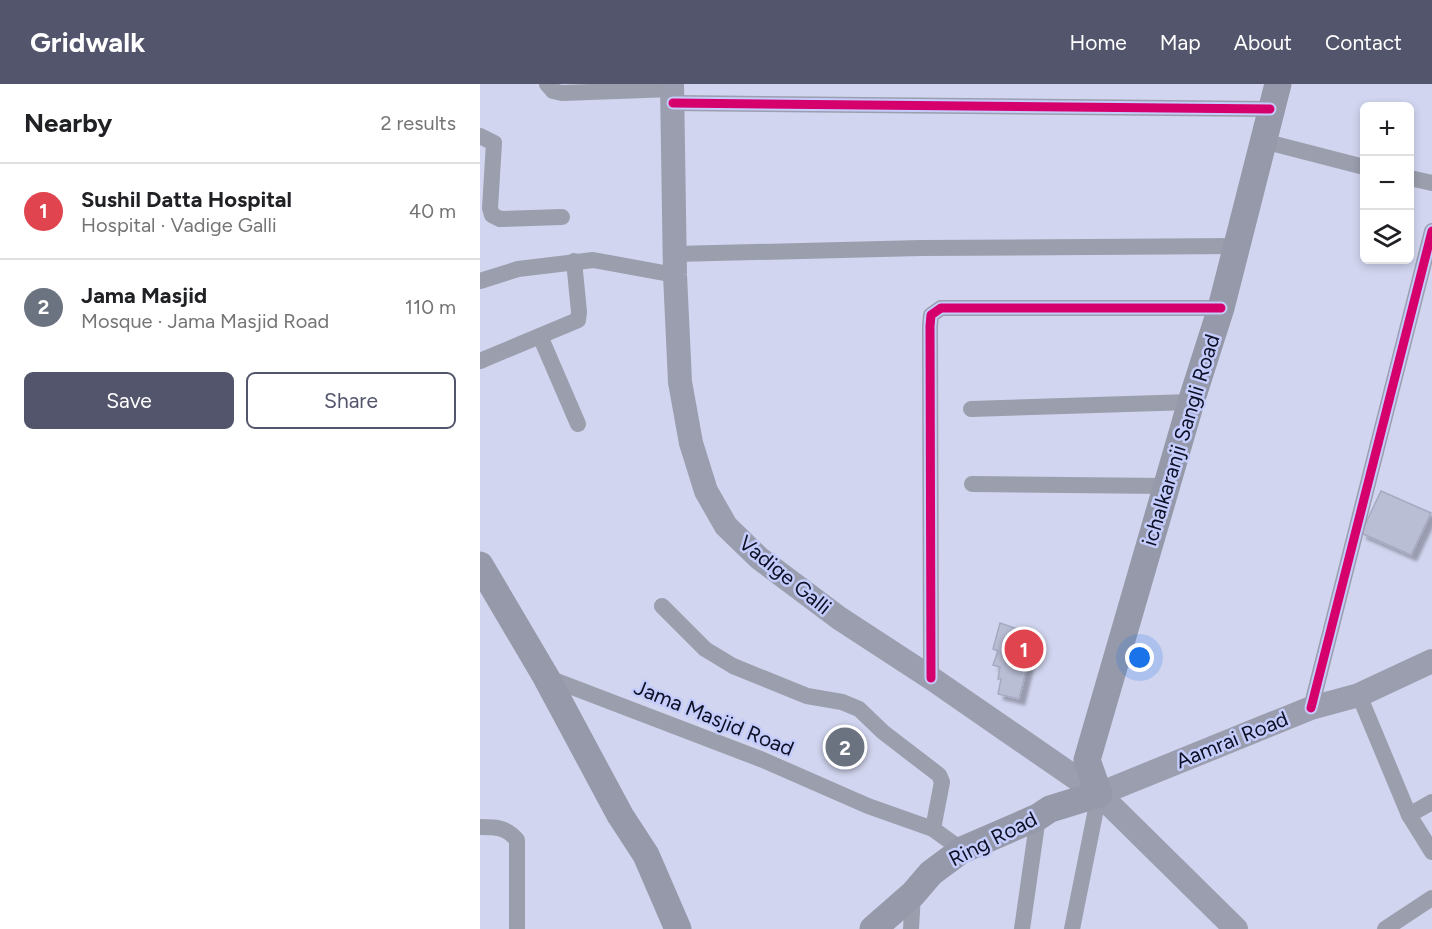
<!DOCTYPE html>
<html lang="en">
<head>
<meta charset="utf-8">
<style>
  body { margin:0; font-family:Figtree,sans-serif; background:#f2f2f2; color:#202124 }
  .controls { position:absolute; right:18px; top:18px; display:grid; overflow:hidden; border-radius:9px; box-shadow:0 3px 9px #0003 }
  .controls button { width:54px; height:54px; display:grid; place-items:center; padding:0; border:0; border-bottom:2px solid #e0e0e0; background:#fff; color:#202124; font:30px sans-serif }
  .you { position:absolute; left:660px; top:574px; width:21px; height:21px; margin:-15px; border:4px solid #fff; border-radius:50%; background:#1a73e8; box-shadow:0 0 0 9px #1a73e833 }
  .badge { display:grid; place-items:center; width:39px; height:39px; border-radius:50%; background:#52556b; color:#fff; font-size:20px; font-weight:700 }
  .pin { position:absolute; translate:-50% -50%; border:3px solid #fff; box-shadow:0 2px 6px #0006 }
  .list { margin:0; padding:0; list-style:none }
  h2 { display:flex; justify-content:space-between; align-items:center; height:78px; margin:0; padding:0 24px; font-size:26px }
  h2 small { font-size:20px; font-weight:400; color:#757577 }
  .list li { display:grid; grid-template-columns:39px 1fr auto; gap:18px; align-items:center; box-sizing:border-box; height:96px; padding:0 24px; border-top:2px solid #e0e0e0 }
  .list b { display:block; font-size:22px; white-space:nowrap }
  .list p { margin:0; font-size:20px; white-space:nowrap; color:#757577 }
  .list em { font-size:20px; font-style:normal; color:#757577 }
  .actions { display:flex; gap:12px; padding:18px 24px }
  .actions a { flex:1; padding:14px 0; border:2px solid #52556b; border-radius:9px; text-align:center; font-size:21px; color:#52556b }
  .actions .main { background:#52556b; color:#fff }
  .icon { flex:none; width:33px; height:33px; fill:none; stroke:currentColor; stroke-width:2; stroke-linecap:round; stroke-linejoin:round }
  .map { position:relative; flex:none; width:952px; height:845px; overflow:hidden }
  header { display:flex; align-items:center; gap:36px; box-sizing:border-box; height:84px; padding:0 30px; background:#52556b; color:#fff }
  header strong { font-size:28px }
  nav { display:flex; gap:33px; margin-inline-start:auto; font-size:21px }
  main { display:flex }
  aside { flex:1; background:#fff }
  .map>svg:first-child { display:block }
  .building { fill:#babed5; stroke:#a6aac0; stroke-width:1.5; filter:url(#shadow) }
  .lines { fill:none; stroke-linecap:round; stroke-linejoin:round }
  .minor { stroke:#9b9eac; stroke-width:16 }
  .secondary { stroke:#9b9eae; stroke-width:24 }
  .primary { stroke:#9699a9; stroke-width:27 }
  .cycleway-casing { stroke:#c4ccfc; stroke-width:13 }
  .cycleway { stroke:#d6006c; stroke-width:9 }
  .labels { text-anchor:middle; stroke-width:5; stroke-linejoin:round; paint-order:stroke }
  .street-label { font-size:21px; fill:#0d1024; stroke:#c4ccfc }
</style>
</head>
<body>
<header>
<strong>Gridwalk</strong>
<nav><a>Home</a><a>Map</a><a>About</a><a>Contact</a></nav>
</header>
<main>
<aside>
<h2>Nearby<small>2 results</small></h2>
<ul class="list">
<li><span class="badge" style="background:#e0444e">1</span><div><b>Sushil Datta Hospital</b><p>Hospital · Vadige Galli</p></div><em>40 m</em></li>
<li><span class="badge" style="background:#6b7280">2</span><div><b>Jama Masjid</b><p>Mosque · Jama Masjid Road</p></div><em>110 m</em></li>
</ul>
<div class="actions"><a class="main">Save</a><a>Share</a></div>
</aside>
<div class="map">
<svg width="952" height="845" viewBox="0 0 952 845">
  <defs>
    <filter id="shadow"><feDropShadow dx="5.5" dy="5.5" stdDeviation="1.5" flood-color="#0004"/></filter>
  </defs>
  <rect width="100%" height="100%" fill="#d1d5ef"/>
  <g class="building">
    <polygon points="901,407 951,429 931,471 881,449"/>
    <polygon points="520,539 555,551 539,615 518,610 521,595 518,595 520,583 513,581 518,567 513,565"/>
  </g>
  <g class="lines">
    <g class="minor">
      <polyline points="67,0 73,7 82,9 193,5"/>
      <polyline points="193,19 790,25"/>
      <polyline points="0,52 14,59 10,124 12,131 20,135 82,133"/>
      <polyline points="783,57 884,83"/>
      <polyline points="930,94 952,99"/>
      <polyline points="195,170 441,164 758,162"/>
      <polyline points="0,197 38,185 113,176 195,191"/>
      <polyline points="60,252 98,340"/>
      <polyline points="0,277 98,236 99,228 94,177"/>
      <polyline points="491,325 711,318"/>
      <polyline points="492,400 687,402"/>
      <polyline points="182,522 225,565 253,582 327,612 362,618 379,625 403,648 459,691 462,698 453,745"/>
      <polyline points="66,593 283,676 388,722 453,745 482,766"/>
      <polyline points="451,594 450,242 451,231 461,224 741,224"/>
      <polyline points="879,611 929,731 952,768"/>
      <polyline points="831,624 952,147"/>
      <polyline points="929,731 952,718"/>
      <path d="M 0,743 C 16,743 26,743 37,756 L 37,845"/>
      <polyline points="431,845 433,810"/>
      <polyline points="542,845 558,733"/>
      <polyline points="592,845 619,710"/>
      <polyline points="905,845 952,814"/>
    </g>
    <g class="secondary">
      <polyline points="192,0 195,191 200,298 211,359 226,407 246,442 279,474 359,534 451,594 619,710 756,845"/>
      <polyline points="619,710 831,624 879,611 952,577"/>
    </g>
    <g class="primary">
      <polyline points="0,481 66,593 140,731 166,771 198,845"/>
      <polyline points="393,845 433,810 451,789 482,766 558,733 570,725 619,710 607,676 711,318 741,224 798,0"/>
    </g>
    <defs>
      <g id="cycleway">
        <polyline points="193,19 790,25"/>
        <polyline points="451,594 450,242 451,231 461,224 741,224"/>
        <polyline points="831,624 952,147"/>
      </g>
    </defs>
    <use href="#cycleway" class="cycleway-casing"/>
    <use href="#cycleway" class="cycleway"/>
  </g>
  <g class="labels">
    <g class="street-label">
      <text transform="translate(701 356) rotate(-73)" y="7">ichalkaranji Sangli Road</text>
      <text transform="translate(305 491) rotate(39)" y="7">Vadige Galli</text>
      <text transform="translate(234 634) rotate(22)" y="7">Jama Masjid Road</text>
      <text transform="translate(752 656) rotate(-22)" y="7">Aamrai Road</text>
      <text transform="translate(513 755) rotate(-27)" y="7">Ring Road</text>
    </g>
  </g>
</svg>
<div class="controls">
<button>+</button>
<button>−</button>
<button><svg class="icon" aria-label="layers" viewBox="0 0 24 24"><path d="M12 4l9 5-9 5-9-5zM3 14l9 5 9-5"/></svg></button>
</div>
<div class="you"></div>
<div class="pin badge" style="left:544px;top:565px;background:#e0444e">1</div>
<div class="pin badge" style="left:365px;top:663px;background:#6b7280">2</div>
</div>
</main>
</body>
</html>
